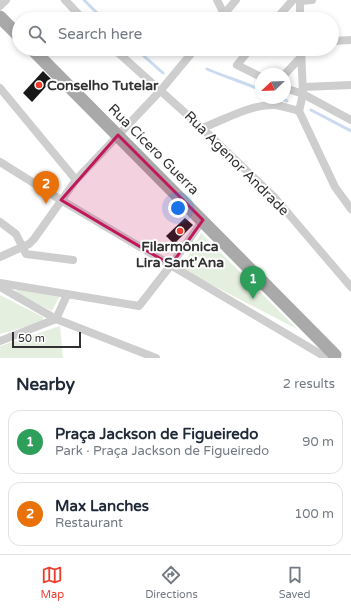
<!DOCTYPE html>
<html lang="en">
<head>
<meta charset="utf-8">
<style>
  body { margin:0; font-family:"Varela Round",sans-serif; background:#f6f6f7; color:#1f2937 }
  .compass { position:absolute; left:255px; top:68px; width:36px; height:36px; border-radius:50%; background:#fff; box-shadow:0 2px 6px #0003; rotate:247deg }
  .scale { position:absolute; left:12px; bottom:10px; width:69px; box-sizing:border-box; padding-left:4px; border:2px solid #313131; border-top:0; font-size:11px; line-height:14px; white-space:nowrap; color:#313131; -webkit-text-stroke:3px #fff; paint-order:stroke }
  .you { position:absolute; left:178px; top:208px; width:14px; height:14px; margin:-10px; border:3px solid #fff; border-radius:50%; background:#1a73e8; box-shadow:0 0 0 6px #1a73e833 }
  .badge { display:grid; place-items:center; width:26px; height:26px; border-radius:50%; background:#ef3d2d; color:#fff; font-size:13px; font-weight:700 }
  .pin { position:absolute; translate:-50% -33px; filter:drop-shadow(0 1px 2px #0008) }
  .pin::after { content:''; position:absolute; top:21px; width:14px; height:12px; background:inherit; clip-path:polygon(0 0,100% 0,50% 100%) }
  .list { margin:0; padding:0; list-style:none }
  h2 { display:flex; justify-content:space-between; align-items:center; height:52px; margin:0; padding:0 16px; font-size:17px }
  h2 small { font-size:13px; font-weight:400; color:#747a83 }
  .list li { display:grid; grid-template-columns:26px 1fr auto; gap:12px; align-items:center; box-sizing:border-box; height:64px; margin:0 8px 8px; padding:0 8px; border:1px solid #e0e1e3; border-radius:12px }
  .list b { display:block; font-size:15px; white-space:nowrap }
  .list p { margin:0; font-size:13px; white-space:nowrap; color:#747a83 }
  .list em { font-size:13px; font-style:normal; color:#747a83 }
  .icon { flex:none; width:22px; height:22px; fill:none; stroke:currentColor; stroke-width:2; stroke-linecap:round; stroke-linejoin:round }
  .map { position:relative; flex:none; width:351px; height:358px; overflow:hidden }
  .search { position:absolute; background:#fff; box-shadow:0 2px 6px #0003; left:12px; right:12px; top:12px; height:44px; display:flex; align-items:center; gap:10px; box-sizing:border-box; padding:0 14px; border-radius:22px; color:#747a83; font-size:15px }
  .sheet { height:196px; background:#fff }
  nav { display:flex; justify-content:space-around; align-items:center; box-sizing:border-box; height:56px; border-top:1px solid #e0e1e3; background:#fff; font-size:11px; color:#747a83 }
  nav a { display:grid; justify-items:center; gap:2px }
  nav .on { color:#ef3d2d }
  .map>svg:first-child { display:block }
  .green { fill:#e5efdf }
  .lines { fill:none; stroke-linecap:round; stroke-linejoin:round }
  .stream { stroke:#cbdbef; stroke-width:3 }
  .building { fill:#181818 }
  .minor { stroke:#cecece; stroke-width:8 }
  .primary { stroke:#a9a9a9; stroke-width:13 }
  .marked { fill:#c2185b; fill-opacity:0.2; stroke:#c2185b; stroke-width:3; stroke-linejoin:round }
  .poi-dot { fill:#ef3d2d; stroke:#fff; stroke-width:1.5 }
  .labels { text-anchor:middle; stroke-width:4; stroke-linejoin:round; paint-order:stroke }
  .poi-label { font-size:14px; font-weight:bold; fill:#313131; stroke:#fff; text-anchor:start }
  .street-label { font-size:14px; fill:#313131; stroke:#fff }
</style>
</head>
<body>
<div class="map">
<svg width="351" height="358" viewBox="0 0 351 358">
  <rect width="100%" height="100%" fill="#fff"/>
  <g class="green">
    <polygon points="201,233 297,329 181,269"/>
    <polygon points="17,288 59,297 52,311 16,293"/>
    <polygon points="0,295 43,317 43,322 0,334"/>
    <polygon points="60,326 63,358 0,358 0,346"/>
  </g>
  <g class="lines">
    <g class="stream">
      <polyline points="84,0 103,19"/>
      <polyline points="136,49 163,73"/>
      <path d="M 207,69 C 225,77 243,82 261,90"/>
      <polyline points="280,98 287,101"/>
      <polyline points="311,110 351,131"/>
    </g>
  </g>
  <g class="building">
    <polygon points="43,71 52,80 32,102 23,93"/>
    <polygon points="185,218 193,225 174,244 166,236"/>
  </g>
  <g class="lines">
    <g class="minor">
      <polyline points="65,0 83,19"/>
      <polyline points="217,0 224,14"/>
      <polyline points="300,0 300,19"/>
      <polyline points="300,1 312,0"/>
      <polyline points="0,6 6,0"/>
      <polyline points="220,19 236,0"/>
      <polyline points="276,19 293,0"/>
      <polyline points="332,41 351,40"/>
      <polyline points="114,49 202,128 275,198 351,287"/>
      <polyline points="250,49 237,65 261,77"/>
      <polyline points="285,74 301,57"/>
      <polyline points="303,87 351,85"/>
      <polyline points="0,88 76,180"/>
      <polyline points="285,88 303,94 351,120"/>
      <polyline points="299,111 335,187 351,209"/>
      <polyline points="299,111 303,94 301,49"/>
      <path d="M 202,128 C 224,120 251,104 275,105 C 283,106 291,109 299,111"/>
      <polyline points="0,162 61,200 327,358"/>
      <polyline points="0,222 16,234 26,254 73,260"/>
      <polyline points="0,257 29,244 34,239 76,180 161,90 195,49"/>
      <polyline points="0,283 139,306 171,265 203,220"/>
      <polyline points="0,287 56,319 156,358"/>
      <polyline points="0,341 56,319 67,295"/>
    </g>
    <g class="primary">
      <polyline points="0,17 19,36"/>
      <polyline points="32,49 335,355"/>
    </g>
  </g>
  <path class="marked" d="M 118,135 L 203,220 L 171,265 L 61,200 Z"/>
  <g class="poi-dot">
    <circle cx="39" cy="85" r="4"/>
    <circle cx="180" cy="231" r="4"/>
  </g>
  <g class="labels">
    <g class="poi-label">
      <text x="47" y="90">Conselho Tutelar</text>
      <text x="180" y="251" text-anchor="middle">Filarmônica<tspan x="180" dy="16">Lira Sant'Ana</tspan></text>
    </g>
    <g class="street-label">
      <text transform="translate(154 149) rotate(45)" y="5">Rua Cícero Guerra</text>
      <text transform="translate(237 163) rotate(45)" y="5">Rua Agenor Andrade</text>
    </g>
  </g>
</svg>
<svg class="compass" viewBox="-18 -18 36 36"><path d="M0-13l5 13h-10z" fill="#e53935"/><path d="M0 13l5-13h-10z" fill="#747a83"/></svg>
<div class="scale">50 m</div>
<div class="you"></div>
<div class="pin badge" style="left:253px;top:299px;background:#2e9e5b">1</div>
<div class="pin badge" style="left:46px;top:204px;background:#e8710a">2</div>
<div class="search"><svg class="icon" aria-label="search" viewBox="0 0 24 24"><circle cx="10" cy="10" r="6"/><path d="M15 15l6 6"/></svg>Search here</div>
</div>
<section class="sheet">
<h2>Nearby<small>2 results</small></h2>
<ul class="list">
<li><span class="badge" style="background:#2e9e5b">1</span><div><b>Praça Jackson de Figueiredo</b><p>Park · Praça Jackson de Figueiredo</p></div><em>90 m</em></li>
<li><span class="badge" style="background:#e8710a">2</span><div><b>Max Lanches</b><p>Restaurant</p></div><em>100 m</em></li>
</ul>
</section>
<nav>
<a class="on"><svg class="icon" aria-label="map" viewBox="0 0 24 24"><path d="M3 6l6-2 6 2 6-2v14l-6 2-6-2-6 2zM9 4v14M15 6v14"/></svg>Map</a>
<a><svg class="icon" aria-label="directions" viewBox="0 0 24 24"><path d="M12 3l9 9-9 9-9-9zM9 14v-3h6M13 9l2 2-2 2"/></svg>Directions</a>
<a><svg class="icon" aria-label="saved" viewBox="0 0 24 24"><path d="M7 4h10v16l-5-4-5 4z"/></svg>Saved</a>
</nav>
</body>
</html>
